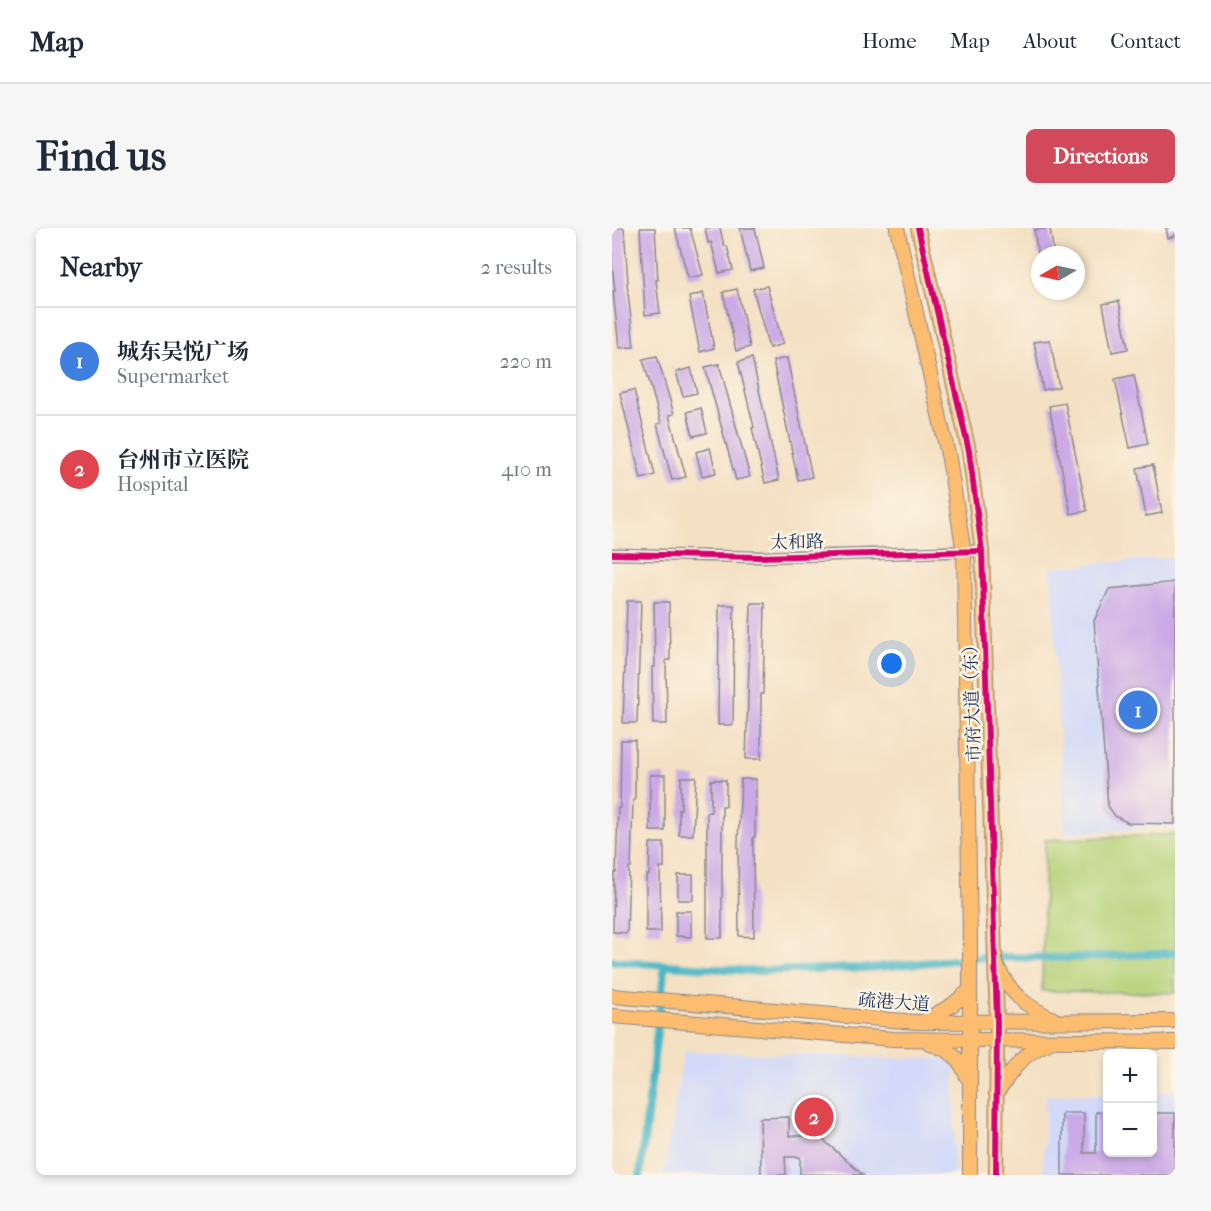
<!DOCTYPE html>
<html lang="en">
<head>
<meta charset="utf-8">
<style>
  body { margin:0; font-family:"IM FELL French Canon","Noto Serif SC",serif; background:#f6f6f7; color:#1f2937 }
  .controls { position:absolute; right:18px; bottom:18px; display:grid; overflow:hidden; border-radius:9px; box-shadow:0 3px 9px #0003 }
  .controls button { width:54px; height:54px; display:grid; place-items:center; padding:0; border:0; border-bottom:2px solid #e0e1e3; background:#fff; color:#1f2937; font:30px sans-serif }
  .compass { position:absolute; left:419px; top:18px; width:54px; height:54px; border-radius:50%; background:#fff; box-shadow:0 3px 9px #0003; rotate:261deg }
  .you { position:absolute; left:280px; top:436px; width:21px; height:21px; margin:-15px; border:4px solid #fff; border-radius:50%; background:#1a73e8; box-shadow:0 0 0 9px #1a73e833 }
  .badge { display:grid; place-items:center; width:39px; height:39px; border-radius:50%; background:#d1495b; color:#fff; font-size:20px; font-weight:700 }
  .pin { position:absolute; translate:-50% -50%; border:3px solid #fff; box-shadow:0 2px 6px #0006 }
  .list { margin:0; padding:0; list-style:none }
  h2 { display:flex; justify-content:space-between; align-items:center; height:78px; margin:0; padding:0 24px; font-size:26px }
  h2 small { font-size:20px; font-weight:400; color:#747a83 }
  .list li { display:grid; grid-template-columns:39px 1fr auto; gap:18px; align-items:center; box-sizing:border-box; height:108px; padding:0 24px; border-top:2px solid #e0e1e3 }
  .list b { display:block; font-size:22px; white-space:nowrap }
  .list p { margin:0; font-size:20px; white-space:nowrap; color:#747a83 }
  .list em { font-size:20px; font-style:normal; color:#747a83 }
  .map { position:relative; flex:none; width:563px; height:947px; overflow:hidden; border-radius:9px }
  header { display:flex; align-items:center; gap:36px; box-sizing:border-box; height:84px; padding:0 30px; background:#fff; border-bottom:2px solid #e0e1e3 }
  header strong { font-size:28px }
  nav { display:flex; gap:33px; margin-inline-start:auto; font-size:21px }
  .intro { display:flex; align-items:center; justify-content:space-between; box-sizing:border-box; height:144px; padding:0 36px }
  h1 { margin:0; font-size:42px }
  .button { padding:15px 27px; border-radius:9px; background:#d1495b; color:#fff; font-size:21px; font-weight:700 }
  main { display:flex; gap:36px; padding:0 36px }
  aside { flex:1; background:#fff; border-radius:9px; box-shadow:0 3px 9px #0003 }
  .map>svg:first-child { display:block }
  .built { fill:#d2d9f9 }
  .green { fill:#b5d279; stroke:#68806c; stroke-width:1.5 }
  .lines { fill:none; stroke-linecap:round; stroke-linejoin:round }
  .canal { stroke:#48b5c4; stroke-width:8 }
  .building { fill:#caa9e6 }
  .tertiary-casing { stroke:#888890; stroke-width:13 }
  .primary-casing { stroke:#888890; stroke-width:16 }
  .tertiary { stroke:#fff; stroke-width:10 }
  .primary { stroke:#fcbd6f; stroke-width:14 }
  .cycleway-casing { stroke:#fcf5e5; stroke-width:10 }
  .cycleway { stroke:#d6006c; stroke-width:6 }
  .labels { text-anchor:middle; stroke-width:5; stroke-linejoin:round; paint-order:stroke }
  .street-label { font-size:18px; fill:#1b2f5e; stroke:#fcf5e5 }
</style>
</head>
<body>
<header>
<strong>Map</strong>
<nav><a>Home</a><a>Map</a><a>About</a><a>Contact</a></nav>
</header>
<div class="intro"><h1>Find us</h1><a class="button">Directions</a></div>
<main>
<aside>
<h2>Nearby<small>2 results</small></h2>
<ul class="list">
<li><span class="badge" style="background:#3f7fe0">1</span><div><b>城东吴悦广场</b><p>Supermarket</p></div><em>220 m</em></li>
<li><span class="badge" style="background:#e0444e">2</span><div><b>台州市立医院</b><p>Hospital</p></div><em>410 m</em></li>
</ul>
</aside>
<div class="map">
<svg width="563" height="947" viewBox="0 0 563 947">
  <rect width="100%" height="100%" fill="#fcf5e5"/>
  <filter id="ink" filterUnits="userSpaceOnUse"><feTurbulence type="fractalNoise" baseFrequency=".0167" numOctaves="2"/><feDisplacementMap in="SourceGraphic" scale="12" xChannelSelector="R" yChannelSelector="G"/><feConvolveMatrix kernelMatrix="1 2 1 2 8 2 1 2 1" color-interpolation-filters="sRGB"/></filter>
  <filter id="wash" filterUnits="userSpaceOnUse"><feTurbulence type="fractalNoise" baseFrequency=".008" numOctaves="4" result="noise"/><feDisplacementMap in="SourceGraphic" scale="24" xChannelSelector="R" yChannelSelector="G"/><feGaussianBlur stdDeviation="1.35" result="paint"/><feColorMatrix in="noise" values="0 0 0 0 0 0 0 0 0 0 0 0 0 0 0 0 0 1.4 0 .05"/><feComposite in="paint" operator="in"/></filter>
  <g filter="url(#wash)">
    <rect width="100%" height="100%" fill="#f4e0c3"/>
    <g class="built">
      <polygon points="563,329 563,599 453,605 439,340"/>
      <polygon points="72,823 343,832 342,947 51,947"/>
      <polygon points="563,863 563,947 431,947 434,868 495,866 496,924 540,924 541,864"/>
    </g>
    <polygon class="green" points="563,606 563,765 430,763 433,612"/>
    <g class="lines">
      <g class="canal">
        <polyline points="0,733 139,743 255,740 375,729 457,730 563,725"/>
        <polyline points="28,947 53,737"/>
      </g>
    </g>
    <g id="blocks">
      <g class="building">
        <polygon points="0,0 12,0 16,54 15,55 22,119 7,120 1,63 3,63 0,37"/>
        <polygon points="28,0 43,0 46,52 44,52 48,85 33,87"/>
        <polygon points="63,0 78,0 91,47 76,50"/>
        <polygon points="93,0 108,0 112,18 115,18 121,42 107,45 99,14 96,15"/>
        <polygon points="128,0 143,0 152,40 138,43"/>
        <polygon points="438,0 442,27 426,27 422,2"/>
        <polygon points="554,0 563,0 563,8 556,10"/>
        <polygon points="155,58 171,116 157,120 141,61"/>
        <polygon points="125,61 138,119 124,123 111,64"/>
        <polygon points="91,65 102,120 88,124 77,69"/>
        <polygon points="507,73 516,121 500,124 491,76"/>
        <polygon points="438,112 447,159 431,162 422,114"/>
        <polygon points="45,128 62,186 57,187 74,249 60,252 45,196 49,195 31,131"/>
        <polygon points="140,130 167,252 153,255 140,200 142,199 126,134"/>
        <polygon points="175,130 200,249 186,252 161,133"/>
        <polygon points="107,136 138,249 124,252 93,139"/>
        <polygon points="79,140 85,165 71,168 64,144"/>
        <polygon points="522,147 536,216 518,220 503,151"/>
        <polygon points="22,162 43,247 29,251 8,165"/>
        <polygon points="453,175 475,283 459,286 437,178"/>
        <polygon points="89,180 95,205 81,208 75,184"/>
        <polygon points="98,220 104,245 90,248 84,224"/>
        <polygon points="541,237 550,285 534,288 525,240"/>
        <polygon points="563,354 563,596 516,595 503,588 496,578 482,393 497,361"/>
        <polygon points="15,373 29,373 25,495 11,495"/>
        <polygon points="42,374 57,374 58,432 54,432 55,496 41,496 40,439 43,439"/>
        <polygon points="139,375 153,375 151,466 149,466 149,531 134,531"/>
        <polygon points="107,377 122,377 121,497 106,497"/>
        <polygon points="9,512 23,512 23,572 21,572 19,639 17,639 15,705 1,704 2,645 4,645 6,580 8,580"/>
        <rect x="38" y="547" width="15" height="56"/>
        <polygon points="69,549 84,549 81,607 67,607 67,581 69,581"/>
        <polygon points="129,551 144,551 143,609 141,609 142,709 127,708 126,615"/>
        <polygon points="99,552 114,552 114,578 110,578 110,710 95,710 95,584 99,584"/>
        <polygon points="38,615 52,615 52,640 48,640 49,704 34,704 34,647 37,647"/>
        <rect x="66" y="647" width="15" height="25"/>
        <polygon points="64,683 79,683 79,709 64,708"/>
        <polygon points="484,884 495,885 495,924 540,924 540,885 563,885 563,947 450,947 450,885 472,885 472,925 484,925"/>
        <polygon points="177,889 177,908 207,908 251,947 188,946 188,929 173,929 174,947 149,947 148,890"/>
      </g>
    </g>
  </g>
  <g filter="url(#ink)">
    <use href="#blocks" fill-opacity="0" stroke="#888890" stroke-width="1.5"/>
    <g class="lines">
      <defs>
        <polyline id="tertiary" points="0,326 148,329 370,323"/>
        <g id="primary">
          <polyline points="285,0 337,231 352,325 358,713 358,947"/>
          <polyline points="306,0 357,223 370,323 385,794 384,947"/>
          <path d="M 384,736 C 398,766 412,777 441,791"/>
          <polyline points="0,768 304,794 563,793"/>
          <polyline points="0,788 281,811 563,814"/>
          <polyline points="312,793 340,777 357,763"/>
          <path d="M 318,816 C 338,821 348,830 355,849"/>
          <path d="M 384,866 C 398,845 411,824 435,816"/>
        </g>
      </defs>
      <use href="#tertiary" class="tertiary-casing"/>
      <use href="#primary" class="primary-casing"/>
      <use href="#tertiary" class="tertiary"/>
      <use href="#primary" class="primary"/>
      <defs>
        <g id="cycleway">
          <polyline points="306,0 357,223 370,323 385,794 384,947"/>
          <polyline points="0,326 148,329 370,323"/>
        </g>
      </defs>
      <use href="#cycleway" class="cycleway-casing"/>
      <use href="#cycleway" class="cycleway"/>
    </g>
  </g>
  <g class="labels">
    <g class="street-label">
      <text transform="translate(185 314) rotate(-1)" y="6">太和路</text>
      <text transform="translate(360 471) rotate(-92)" y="6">市府大道（东）</text>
      <text transform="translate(282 774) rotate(4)" y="6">疏港大道</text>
    </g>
  </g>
</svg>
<div class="controls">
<button>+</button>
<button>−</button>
</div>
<svg class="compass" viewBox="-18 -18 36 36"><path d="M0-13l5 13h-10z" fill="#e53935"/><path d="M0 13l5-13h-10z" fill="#747a83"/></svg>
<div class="you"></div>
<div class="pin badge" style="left:526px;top:482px;background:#3f7fe0">1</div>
<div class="pin badge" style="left:202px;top:889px;background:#e0444e">2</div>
</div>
</main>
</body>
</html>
